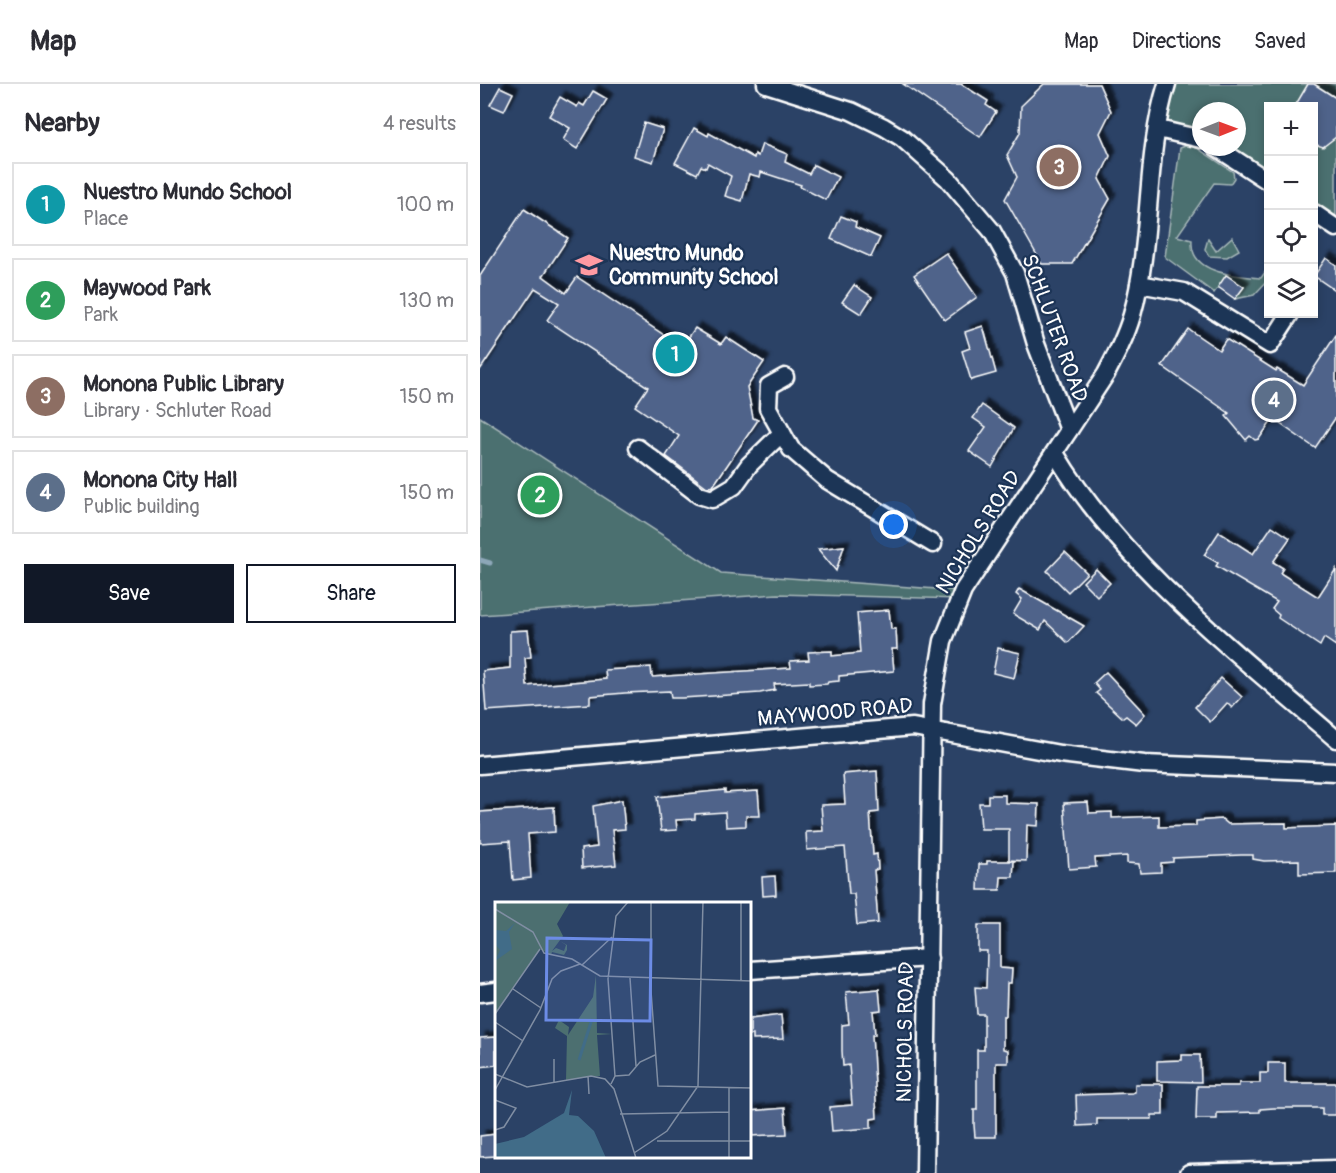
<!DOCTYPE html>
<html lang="en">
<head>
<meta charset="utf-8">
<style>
  body { margin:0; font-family:Pangolin,sans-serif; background:#f7f7f7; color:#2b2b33 }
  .controls { position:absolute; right:18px; top:18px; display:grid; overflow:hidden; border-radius:0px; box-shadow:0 3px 9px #0003 }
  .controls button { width:54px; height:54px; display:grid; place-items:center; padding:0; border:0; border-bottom:2px solid #e1e1e2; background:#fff; color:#2b2b33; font:30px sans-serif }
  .compass { position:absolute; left:712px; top:18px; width:54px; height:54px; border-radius:50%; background:#fff; box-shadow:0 3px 9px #0003; rotate:89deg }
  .you { position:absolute; left:414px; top:441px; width:21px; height:21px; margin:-15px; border:4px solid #fff; border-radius:50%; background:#1a73e8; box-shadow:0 0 0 9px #1a73e833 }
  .badge { display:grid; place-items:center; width:39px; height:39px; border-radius:50%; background:#111827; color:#fff; font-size:20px; font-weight:700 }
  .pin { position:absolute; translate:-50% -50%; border:3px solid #fff; box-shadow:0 2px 6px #0006 }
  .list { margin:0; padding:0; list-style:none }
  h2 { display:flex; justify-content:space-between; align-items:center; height:78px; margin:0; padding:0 24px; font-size:26px }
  h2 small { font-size:20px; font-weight:400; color:#7c7c81 }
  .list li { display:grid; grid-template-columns:39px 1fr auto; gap:18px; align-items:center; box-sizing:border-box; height:84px; margin:0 12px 12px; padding:0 12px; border:2px solid #e1e1e2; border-radius:0px }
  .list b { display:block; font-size:22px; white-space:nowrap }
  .list p { margin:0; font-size:20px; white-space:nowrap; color:#7c7c81 }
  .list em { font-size:20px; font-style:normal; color:#7c7c81 }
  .actions { display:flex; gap:12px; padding:18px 24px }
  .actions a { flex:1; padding:14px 0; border:2px solid #111827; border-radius:0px; text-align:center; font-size:21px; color:#111827 }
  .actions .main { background:#111827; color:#fff }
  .icon { flex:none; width:33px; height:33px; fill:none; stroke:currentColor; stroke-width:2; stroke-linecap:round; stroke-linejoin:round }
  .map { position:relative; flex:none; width:856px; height:1089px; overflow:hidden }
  header { display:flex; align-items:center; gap:36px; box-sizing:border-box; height:84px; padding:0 30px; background:#fff; border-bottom:2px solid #e1e1e2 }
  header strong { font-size:28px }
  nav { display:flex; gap:33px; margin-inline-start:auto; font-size:21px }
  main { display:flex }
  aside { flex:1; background:#fff }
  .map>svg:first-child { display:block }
  .green { fill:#4c6f70; stroke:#a6b7b8; stroke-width:1.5 }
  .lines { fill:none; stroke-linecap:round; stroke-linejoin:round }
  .stream { stroke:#8da7b8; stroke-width:5 }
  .building { fill:#50648a; stroke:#fff; stroke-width:1.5; filter:url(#shadow) }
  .minor-casing { stroke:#fff; stroke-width:21 }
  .minor { stroke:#1d3557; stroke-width:16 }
  .labels { text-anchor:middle; stroke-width:4.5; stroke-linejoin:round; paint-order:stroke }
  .poi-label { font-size:21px; font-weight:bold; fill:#fff; stroke:#1d3557; text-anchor:start }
  .street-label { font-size:21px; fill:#fff; stroke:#1d3557 }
  .inset-river { fill:none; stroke:#416c88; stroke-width:3 }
  .inset-road { fill:none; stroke:#808ea3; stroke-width:1.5 }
  .view { fill:#6c8ce6; fill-opacity:0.15; stroke:#6c8ce6; stroke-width:3 }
  .inset-edge { fill:none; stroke:#fff; stroke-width:3 }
</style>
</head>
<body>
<header>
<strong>Map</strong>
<nav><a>Map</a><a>Directions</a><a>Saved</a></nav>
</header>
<main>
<aside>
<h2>Nearby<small>4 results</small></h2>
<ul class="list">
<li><span class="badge" style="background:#0f9aa8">1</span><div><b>Nuestro Mundo School</b><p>Place</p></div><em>100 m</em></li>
<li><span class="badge" style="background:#2e9e5b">2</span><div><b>Maywood Park</b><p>Park</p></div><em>130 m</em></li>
<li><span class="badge" style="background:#8d6e63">3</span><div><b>Monona Public Library</b><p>Library · Schluter Road</p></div><em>150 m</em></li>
<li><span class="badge" style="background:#5c6f8a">4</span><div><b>Monona City Hall</b><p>Public building</p></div><em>150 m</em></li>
</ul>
<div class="actions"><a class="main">Save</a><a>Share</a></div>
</aside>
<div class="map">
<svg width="856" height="1089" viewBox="0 0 856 1089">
  <defs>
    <filter id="shadow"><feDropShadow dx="5.5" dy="-5.5" stdDeviation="1.5" flood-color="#0009"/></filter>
  </defs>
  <rect width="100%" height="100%" fill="#2b4266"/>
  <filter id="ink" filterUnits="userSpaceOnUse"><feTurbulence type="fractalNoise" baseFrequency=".0167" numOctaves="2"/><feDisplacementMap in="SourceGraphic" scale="12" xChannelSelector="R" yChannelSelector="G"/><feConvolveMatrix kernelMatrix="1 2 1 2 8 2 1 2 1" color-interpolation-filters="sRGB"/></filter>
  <g filter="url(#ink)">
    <g class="green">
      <polygon points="687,0 856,0 856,144 834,129 834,22 788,22 788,97 736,63 757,63 757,27 721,27 721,55 678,45"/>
      <path d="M 708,61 L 714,62 L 753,88 L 754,94 L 750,100 L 734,99 L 697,152 L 712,156 C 709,190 756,192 781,194 L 788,184 L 788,196 L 774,211 L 755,215 L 764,203 L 747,191 L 734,209 L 685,173 L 700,64 Z"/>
      <polygon points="752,153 759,166 747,173 729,172 725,165 728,155 736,167"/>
      <polygon points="0,333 241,489 483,507 480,515 297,510 0,531"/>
    </g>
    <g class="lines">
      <polyline class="stream" points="0,476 10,479"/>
    </g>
    <g class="building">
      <polygon points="423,0 481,0 508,17 506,21 516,28 500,53"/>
      <polygon points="564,0 619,0 631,27 620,49 630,72 619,95 630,115 592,180 562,180 525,115 537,93 527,71 540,49 541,22"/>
      <polygon points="828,0 834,0 856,14 856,53 843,63 834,60 834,22 815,22"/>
      <polygon points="20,3 33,9 24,27 10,21"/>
      <polygon points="113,7 127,15 97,65 83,56 90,44 69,32 80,13 97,23 99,19 104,22"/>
      <polygon points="164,39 183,45 173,78 154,72"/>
      <polygon points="214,44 228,52 229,49 274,74 275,70 278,72 282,60 307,70 305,78 329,90 334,81 358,93 346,116 320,103 321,101 281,88 280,93 269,90 262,117 245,112 251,92 228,79 226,84 221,82 217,90 195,79"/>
      <polygon points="44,125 88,154 63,192 86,209 97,193 202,263 215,244 241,260 246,253 284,278 267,303 273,334 278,336 233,402 227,403 186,372 199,352 155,322 168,303 67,236 79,219 55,204 0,286 0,192"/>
      <polygon points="361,132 376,138 375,143 400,154 391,173 351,155"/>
      <polygon points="466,169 497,213 465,236 434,191"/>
      <polygon points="846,174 856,181 856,207 834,192"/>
      <polygon points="746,191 764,203 755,215 738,203"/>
      <polygon points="374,201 392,213 381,230 362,218"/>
      <polygon points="503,242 516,289 491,296 482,267 490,264 485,248"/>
      <polygon points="708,245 739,266 746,255 796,287 797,285 823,301 856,251 856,333 835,364 793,335 779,355 775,356 770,352 766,356 746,332 749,329 682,282"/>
      <polygon points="502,321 534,344 512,383 489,367 506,343 493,334"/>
      <polygon points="792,442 810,454 793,478 803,484 800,489 838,513 856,485 856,562 844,554 840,562 798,534 799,531 792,525 797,518 736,482 738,479 724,471 739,448 773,470"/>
      <polygon points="364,462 356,487 338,465"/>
      <polygon points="585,468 607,489 588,508 567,487"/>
      <polygon points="616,485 630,499 617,512 603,498"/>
      <polygon points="539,505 604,542 588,559 565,537 560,546 533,530 542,515 536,510"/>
      <polygon points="409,526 411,545 416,545 417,565 412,565 414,587 359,592 359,597 348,598 347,600 329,601 329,598 294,600 295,606 280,609 202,614 191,614 190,607 145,609 110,612 110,620 6,627 3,587 30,584 30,547 48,546 51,573 45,574 47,602 126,595 125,586 159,584 171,583 172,593 311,584 310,577 329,576 328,568 352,567 352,572 380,569 377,529"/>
      <polygon points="518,564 540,569 534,594 513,589"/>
      <polygon points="626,588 665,630 656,640 646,632 643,634 616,609 620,606 614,599"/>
      <polygon points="741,594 762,613 752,624 747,619 730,638 715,623"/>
      <polygon points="397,687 399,728 390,729 393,771 397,770 398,785 394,786 398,839 377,841 374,810 369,810 365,763 327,766 326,748 343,747 341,721 365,720 363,690"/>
      <polygon points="245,706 245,709 278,707 280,732 266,732 266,742 246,743 245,728 215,730 215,735 196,736 197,746 181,747 177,713"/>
      <polygon points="508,711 525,711 525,719 559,720 558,742 547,741 546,777 529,776 529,745 501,745 499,719 508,719"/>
      <polygon points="142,716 145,745 132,746 136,781 102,784 101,765 117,763 113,722"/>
      <polygon points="608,718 609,729 632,728 632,734 679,732 679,743 716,742 716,737 742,735 748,740 806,739 806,744 856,742 856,789 819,790 819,776 784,777 773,775 773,771 761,771 693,774 693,778 681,779 681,788 660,789 659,780 647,779 647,772 615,774 616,783 589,785 584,719"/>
      <polygon points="74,723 75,748 48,750 51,794 33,796 30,757 0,759 0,728"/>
      <polygon points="507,777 534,777 533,793 521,793 520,806 498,806 499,780 507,780"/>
      <polygon points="295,792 296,811 283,812 282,793"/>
      <polygon points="498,841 520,841 520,884 532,885 531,899 527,899 526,932 523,932 523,965 528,966 528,979 516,979 516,1053 495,1053 494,1041 494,1026 497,1026 497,966 504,966 504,930 497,930 495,903 506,904 507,867 498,867"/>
      <polygon points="399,905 401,926 393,927 395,951 392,951 397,1034 391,1035 391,1044 352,1047 350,1023 372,1021 369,981 363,982 362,967 362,941 369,940 366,908"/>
      <polygon points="301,931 303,955 273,956 273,951 270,951 270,935"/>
      <polygon points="16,953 16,981 0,983 0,954"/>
      <polygon points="702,971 720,971 721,998 677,997 677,977 702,976"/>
      <polygon points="788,979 805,979 805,999 856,999 856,1031 842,1031 842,1024 794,1024 780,1025 780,1028 737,1029 737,1035 716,1035 717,1002 759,1002 759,999 780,999 780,989 788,989"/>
      <polygon points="655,1000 683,1000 683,1031 672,1031 672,1035 617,1035 617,1041 597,1042 596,1011 652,1009 655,1008"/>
      <polygon points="305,1024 307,1050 272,1052 270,1027"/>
      <polygon points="16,1050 16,1072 0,1073 0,1052"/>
    </g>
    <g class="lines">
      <defs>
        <g id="minor">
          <polyline points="286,0 371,27 404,43 422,54 468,95 512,147 535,189 556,260 589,346"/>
          <polyline points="678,45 721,55"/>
          <polyline points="736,63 788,97"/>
          <polyline points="834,129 856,144"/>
          <polyline points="659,200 704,208 790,261 810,230"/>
          <polyline points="305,293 289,302 288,324 311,365 347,396 453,460"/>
          <polyline points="158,364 219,411 232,415 254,402 269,381 302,349"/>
          <path d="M 575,369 C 641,480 759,571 856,655"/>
          <polyline points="0,681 433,643 580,670 664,680 856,688"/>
          <polyline points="270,886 449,874"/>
          <polyline points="0,909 16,907"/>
          <path d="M 445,1089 L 452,620 L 463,557 L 483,507 L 626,290 C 636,271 646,252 652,231 C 673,156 664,74 687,0"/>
          <polyline points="709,1089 856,1085"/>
        </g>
      </defs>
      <use href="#minor" class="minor-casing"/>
      <use href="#minor" class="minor"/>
    </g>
  </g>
  <defs>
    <symbol id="school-bare" viewBox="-9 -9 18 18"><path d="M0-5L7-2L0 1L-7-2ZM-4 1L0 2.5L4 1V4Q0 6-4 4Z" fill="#ff9aa2" stroke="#1d3557" stroke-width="2.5" paint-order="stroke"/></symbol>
  </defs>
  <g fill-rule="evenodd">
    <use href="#school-bare" x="90" y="162" width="38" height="38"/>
  </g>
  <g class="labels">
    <g class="poi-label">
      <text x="129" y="176">Nuestro Mundo<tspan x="129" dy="24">Community School</tspan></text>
    </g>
    <g class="street-label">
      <text transform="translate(575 244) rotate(70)" y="7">SCHLUTER ROAD</text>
      <text transform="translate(498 448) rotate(-58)" y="7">NICHOLS ROAD</text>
      <text transform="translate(355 628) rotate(-5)" y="7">MAYWOOD ROAD</text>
      <text transform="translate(425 948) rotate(-89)" y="7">NICHOLS ROAD</text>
    </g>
  </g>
  <g transform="translate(15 818)">
    <rect width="256" height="256" fill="#2b4266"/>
    <path d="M 0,0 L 75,0 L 62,22 L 68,34 L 57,49 L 61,46 L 69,49 L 71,43 L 65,39 L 72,43 L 72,48 L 69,53 L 57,50 L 56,53 L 45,47 L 0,112 ZM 101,73 L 102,131 L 117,132 L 102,133 L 105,174 L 71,178 L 72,134 L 60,126 L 64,118 L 74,125 L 73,133 L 98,95 Z" fill="#4c6f70"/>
    <path d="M 20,21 L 14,30 L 17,47 L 0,59 L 5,48 L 0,42 L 0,28 L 11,29 ZM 77,188 L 74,213 L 83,214 L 99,229 L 111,256 L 0,256 L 0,242 L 29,235 L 69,211 Z" fill="#416c88"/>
    <path class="inset-river" d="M 84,158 L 97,117"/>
    <path class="inset-road" d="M 156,0 L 156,89 L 163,184 L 257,186M 0,7 L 38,30 L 49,51 L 77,57 L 105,74 L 257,79M 87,63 L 117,35M 135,76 L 141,164M 246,79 L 246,0M 18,87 L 46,106M 0,112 L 45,47M 0,120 L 28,139M 0,172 L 32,185 L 96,174 L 110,177 L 119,187 L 141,256M 93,174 L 94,192M 120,174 L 134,173 L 145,160 L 160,153M 59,180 L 59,157M 116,182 L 120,174 L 113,77 L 121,14 L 133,0M 0,188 L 45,108 L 57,77 L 66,69 L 85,62M 0,198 L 21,206 L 9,225 L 0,228M 125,212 L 234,210M 162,239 L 257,239M 139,251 L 172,229 L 203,184 L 208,0M 234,256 L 234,186"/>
    <path class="view" d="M 52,36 L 156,38 L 155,119 L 51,118 Z"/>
    <rect width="256" height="256" class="inset-edge"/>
  </g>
</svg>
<div class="controls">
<button>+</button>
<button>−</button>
<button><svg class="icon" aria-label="locate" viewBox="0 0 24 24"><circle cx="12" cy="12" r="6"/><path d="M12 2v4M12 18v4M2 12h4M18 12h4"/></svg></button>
<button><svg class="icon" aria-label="layers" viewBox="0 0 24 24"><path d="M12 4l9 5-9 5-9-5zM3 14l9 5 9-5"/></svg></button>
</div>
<svg class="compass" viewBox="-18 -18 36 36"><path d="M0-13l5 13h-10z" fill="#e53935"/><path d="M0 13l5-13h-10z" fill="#7c7c81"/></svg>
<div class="you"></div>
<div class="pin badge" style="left:195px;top:270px;background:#0f9aa8">1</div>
<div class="pin badge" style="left:60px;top:411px;background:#2e9e5b">2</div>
<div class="pin badge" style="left:579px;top:83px;background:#8d6e63">3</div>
<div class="pin badge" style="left:794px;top:316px;background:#5c6f8a">4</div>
</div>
</main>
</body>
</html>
